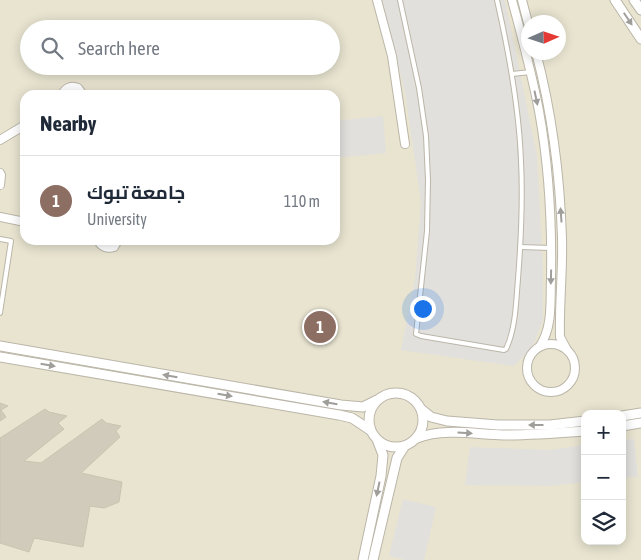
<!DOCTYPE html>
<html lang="en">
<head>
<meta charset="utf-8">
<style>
  body { margin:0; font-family:"Asap Condensed",Cairo,sans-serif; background:#f6f6f7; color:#1f2937 }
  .controls { position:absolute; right:15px; bottom:15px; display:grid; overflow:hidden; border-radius:10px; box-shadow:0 2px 12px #0003 }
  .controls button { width:45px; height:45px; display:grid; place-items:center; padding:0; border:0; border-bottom:1px solid #e0e1e3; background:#fff; color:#1f2937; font:25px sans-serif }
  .compass { position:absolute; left:521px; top:15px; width:45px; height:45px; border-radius:50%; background:#fff; box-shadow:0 2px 12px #0003; rotate:87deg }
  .you { position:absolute; left:422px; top:308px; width:18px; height:18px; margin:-12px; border:4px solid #fff; border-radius:50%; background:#1a73e8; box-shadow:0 0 0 8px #1a73e833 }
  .badge { display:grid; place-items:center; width:32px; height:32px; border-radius:50%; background:#2563eb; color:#fff; font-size:16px; font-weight:700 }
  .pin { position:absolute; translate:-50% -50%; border:2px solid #fff; box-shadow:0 1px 5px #0006 }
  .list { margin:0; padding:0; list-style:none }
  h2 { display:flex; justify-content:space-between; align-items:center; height:65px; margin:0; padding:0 20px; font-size:21px }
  h2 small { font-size:16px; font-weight:400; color:#747a83 }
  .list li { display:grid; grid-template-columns:32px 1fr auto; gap:15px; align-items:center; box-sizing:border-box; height:90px; padding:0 20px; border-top:1px solid #e0e1e3 }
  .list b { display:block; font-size:19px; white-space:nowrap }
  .list p { margin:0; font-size:16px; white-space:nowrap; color:#747a83 }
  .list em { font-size:16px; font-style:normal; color:#747a83 }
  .icon { flex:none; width:28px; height:28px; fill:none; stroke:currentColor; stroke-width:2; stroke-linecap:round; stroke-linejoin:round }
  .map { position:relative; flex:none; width:641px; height:560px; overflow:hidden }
  .search { position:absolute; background:#fff; box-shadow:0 2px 12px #0003; left:20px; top:20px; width:320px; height:55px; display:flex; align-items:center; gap:12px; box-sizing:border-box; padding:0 18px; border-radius:28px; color:#747a83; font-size:19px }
  .panel { position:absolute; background:#fff; box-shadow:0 2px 12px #0003; left:20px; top:90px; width:320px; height:155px; border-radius:15px }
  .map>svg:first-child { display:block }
  .education { fill:#e8e4d0; fill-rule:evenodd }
  .parking { fill:#e2e0dd }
  .building { fill:#d1cbbb; stroke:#cbc3af }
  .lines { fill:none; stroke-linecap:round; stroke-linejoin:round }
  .service-casing { stroke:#bbb6a8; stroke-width:6 }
  .minor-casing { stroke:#bbb6a8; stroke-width:10 }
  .tertiary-casing { stroke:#bbb6a8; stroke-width:11 }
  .service { stroke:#fff; stroke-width:4 }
  .minor { stroke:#fff; stroke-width:8 }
  .tertiary { stroke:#fff; stroke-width:9 }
  .oneway { fill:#a09e9a }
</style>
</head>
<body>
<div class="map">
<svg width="641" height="560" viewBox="0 0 641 560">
  <rect width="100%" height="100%" fill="#f0eee5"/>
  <path class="education" d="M 0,0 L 641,0 L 641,560 L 0,560 ZM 528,22 L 558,22 L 558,52 L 528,52 ZM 29,29 L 331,29 L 331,66 L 29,66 ZM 25,95 L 335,95 L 335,240 L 25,240 ZM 585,414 L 622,414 L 622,541 L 585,541 Z"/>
  <g class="parking">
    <polygon points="382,0 504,0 506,5 537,156 543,269 543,321 532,347 514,366 401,350 415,279 421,202 405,92"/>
    <polygon points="383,116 386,153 335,158 335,121"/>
    <polygon points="634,439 638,477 622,478 622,440"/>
    <polygon points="585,445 585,482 550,486 465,485 470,447 549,450"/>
    <polygon points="403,499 436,507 424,560 406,560 389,556"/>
  </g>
  <g class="building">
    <polygon points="0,403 8,406 1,410 6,417 0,421"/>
    <polygon points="45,409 49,412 67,416 58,423 64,429 24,461 41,463 102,419 106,423 121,426 116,431 120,437 81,473 122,482 119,502 104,508 90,506 83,547 34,538 29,552 0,543 0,438"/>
  </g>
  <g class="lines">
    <defs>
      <g id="service">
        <path d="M 400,0 L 419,88 L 426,136 L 428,180 L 427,231 L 416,334 L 421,336 L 504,350 L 506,349 C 516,328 516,301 518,279 C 521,240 523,200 521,161 C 519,107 509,53 497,0"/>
        <polyline points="512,74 531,72"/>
        <polyline points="0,239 11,241 0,313"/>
        <polyline points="520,247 551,248"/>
      </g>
      <g id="minor">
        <polyline points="377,0 392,56 405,144"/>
        <path d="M 512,0 C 522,37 532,74 539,111 C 549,166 552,224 551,279 C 550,302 553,326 540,346"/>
        <polyline points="522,0 528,23"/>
        <path d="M 536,52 C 552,113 560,175 562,238 C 563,271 559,304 560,337 L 567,350"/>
        <path d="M 62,95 C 65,88 71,85 78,88 L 83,95"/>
        <polyline points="0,140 25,125"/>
        <polyline points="0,173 1,175 0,185"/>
        <polyline points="0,217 25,222"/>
        <path d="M 98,240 C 101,247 107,249 114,247 L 118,240"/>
        <circle cx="551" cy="368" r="24"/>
      </g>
      <g id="tertiary">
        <polyline points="615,0 641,39"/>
        <polyline points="634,0 641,10"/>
        <polyline points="0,346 341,405 363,407 377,400"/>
        <polyline points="0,357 339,415 352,418 370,430"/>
        <circle cx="396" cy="420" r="27"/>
        <polyline points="421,409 431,417 447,421 498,425 550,425 585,421"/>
        <polyline points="622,416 641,413"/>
        <polyline points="622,426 641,423"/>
        <path d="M 417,438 C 444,428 474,434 503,435 C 530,435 557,433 585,431"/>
        <polyline points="363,560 381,476 383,455 378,442"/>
        <polyline points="373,560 397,458 404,447"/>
      </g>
    </defs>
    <use href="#service" class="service-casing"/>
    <use href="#minor" class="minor-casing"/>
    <use href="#tertiary" class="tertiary-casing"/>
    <use href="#service" class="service"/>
    <use href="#minor" class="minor"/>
    <use href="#tertiary" class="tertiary"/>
  </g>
  <defs><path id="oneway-solid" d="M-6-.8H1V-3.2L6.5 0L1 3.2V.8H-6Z" transform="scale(1.25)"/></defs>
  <g class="oneway">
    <use href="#oneway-solid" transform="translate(628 19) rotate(56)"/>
    <use href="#oneway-solid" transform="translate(536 98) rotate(78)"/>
    <use href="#oneway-solid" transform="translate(561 215) rotate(-94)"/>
    <use href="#oneway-solid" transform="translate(551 277) rotate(91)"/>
    <use href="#oneway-solid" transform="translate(48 365) rotate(10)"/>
    <use href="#oneway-solid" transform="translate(170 376) rotate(-170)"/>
    <use href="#oneway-solid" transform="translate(225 395) rotate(10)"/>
    <use href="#oneway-solid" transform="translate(330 403) rotate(-170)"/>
    <use href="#oneway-solid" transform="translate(536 425) rotate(180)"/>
    <use href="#oneway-solid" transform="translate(465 433) rotate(3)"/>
    <use href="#oneway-solid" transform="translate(378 489) rotate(102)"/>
  </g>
</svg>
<div class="controls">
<button>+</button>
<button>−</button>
<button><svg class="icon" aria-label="layers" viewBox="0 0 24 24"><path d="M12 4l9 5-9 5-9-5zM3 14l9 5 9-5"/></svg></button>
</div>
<svg class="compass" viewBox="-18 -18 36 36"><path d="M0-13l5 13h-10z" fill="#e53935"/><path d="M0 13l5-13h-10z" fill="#747a83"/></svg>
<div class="you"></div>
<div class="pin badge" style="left:320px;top:327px;background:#8d6e63">1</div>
<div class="search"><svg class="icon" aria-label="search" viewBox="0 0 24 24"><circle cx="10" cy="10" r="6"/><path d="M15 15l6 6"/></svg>Search here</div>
<section class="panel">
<h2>Nearby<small></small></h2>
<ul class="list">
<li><span class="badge" style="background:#8d6e63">1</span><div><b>جامعة تبوك</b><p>University</p></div><em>110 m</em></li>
</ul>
</section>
</div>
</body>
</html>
